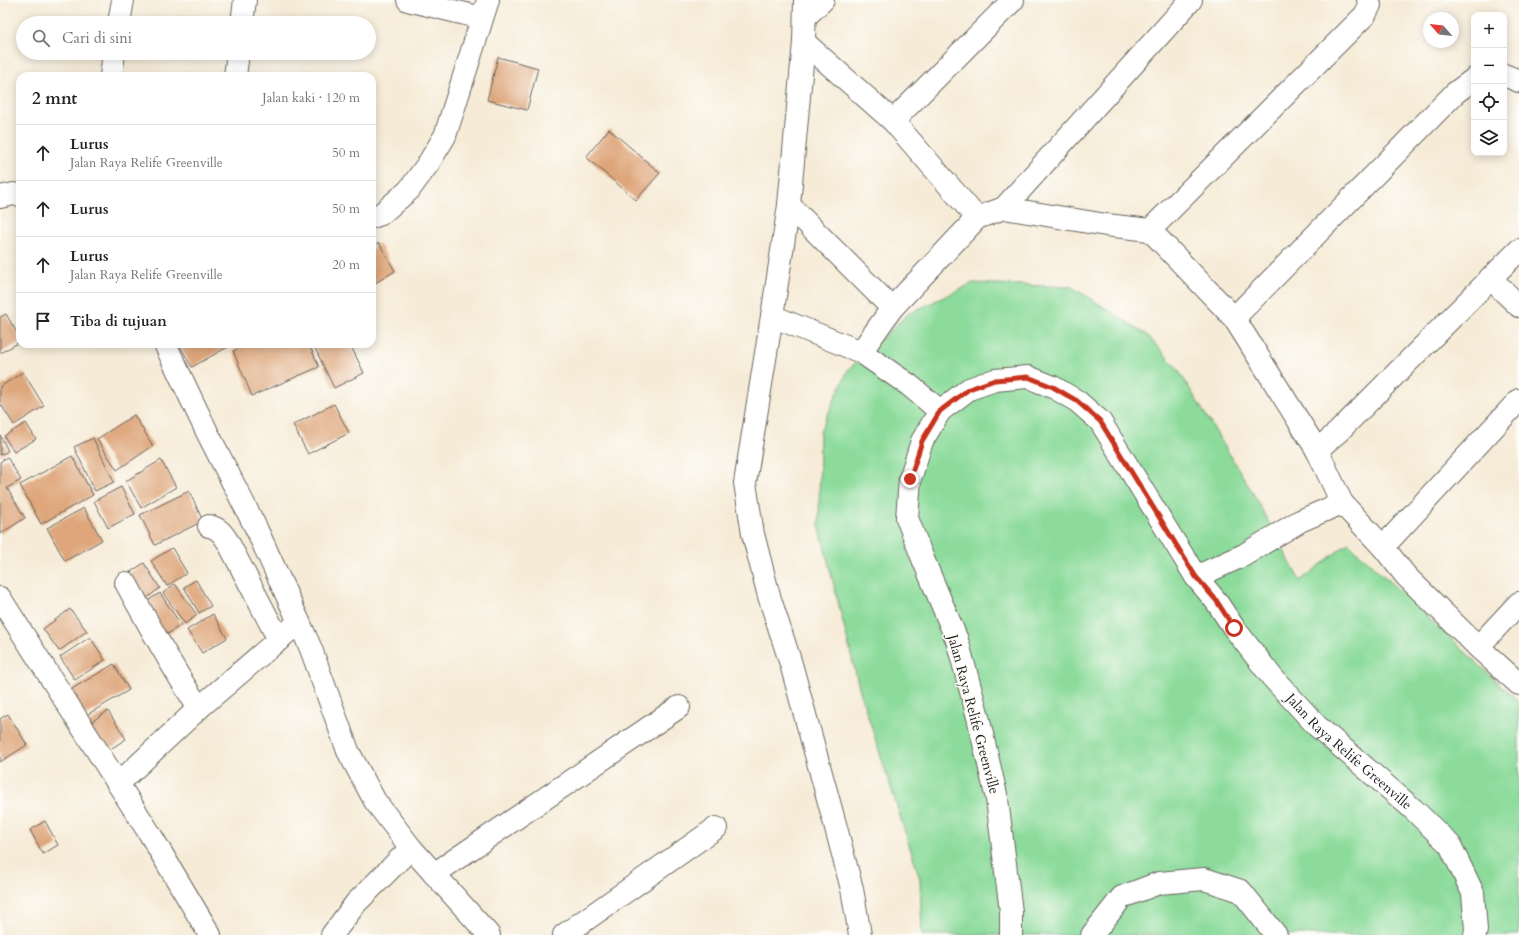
<!DOCTYPE html>
<html lang="id">
<head>
<meta charset="utf-8">
<style>
  body { margin:0; font-family:Cardo,serif; background:#f6f6f6; color:#222 }
  .controls { position:absolute; right:12px; top:12px; display:grid; overflow:hidden; border-radius:8px; box-shadow:0 2px 10px #0003 }
  .controls button { width:36px; height:36px; display:grid; place-items:center; padding:0; border:0; border-bottom:1px solid #e0e0e0; background:#fff; color:#222; font:20px sans-serif }
  .compass { position:absolute; left:1423px; top:12px; width:36px; height:36px; border-radius:50%; background:#fff; box-shadow:0 2px 10px #0003; rotate:297deg }
  .stop { position:absolute; width:12px; height:12px; margin:-9px; border:3px solid #c8321e; border-radius:50%; background:#fff }
  .stop.end { background:#c8321e; border-color:#fff; box-shadow:0 1px 4px #0008 }
  .list { margin:0; padding:0; list-style:none }
  h2 { display:flex; justify-content:space-between; align-items:center; height:52px; margin:0; padding:0 16px; font-size:17px }
  h2 small { font-size:13px; font-weight:400; color:#767676 }
  .list li { display:grid; grid-template-columns:26px 1fr auto; gap:12px; align-items:center; box-sizing:border-box; height:56px; padding:0 16px; border-top:1px solid #e0e0e0 }
  .list b { display:block; font-size:15px; white-space:nowrap }
  .list p { margin:0; font-size:13px; white-space:nowrap; color:#767676 }
  .list em { font-size:13px; font-style:normal; color:#767676 }
  .icon { flex:none; width:22px; height:22px; fill:none; stroke:currentColor; stroke-width:2; stroke-linecap:round; stroke-linejoin:round }
  .map { position:relative; flex:none; width:1519px; height:935px; overflow:hidden }
  .search { position:absolute; background:#fff; box-shadow:0 2px 10px #0003; left:16px; top:16px; width:360px; height:44px; display:flex; align-items:center; gap:10px; box-sizing:border-box; padding:0 14px; border-radius:22px; color:#767676; font-size:15px }
  .panel { position:absolute; background:#fff; box-shadow:0 2px 10px #0003; left:16px; top:72px; width:360px; height:276px; border-radius:12px }
  .map>svg:first-child { display:block }
  .green { fill:#8cdb9b; stroke:#547c5c }
  .building { fill:#dea67a }
  .lines { fill:none; stroke-linecap:round; stroke-linejoin:round }
  .minor-casing { stroke:#68645d; stroke-width:24 }
  .minor { stroke:#fff; stroke-width:22 }
  .route { stroke:#c8321e; stroke-width:5 }
  .labels { text-anchor:middle; stroke-width:3; stroke-linejoin:round; paint-order:stroke }
  .street-label { font-size:14px; fill:#1c1c1c; stroke:#fdfcf7 }
</style>
</head>
<body>
<div class="map">
<svg width="1519" height="935" viewBox="0 0 1519 935">
  <rect width="100%" height="100%" fill="#fdfcf7"/>
  <filter id="ink" filterUnits="userSpaceOnUse"><feTurbulence type="fractalNoise" baseFrequency=".025" numOctaves="2"/><feDisplacementMap in="SourceGraphic" scale="8" xChannelSelector="R" yChannelSelector="G"/><feConvolveMatrix kernelMatrix="1 2 1 2 8 2 1 2 1" color-interpolation-filters="sRGB"/></filter>
  <filter id="wash" filterUnits="userSpaceOnUse"><feTurbulence type="fractalNoise" baseFrequency=".012" numOctaves="4" result="noise"/><feDisplacementMap in="SourceGraphic" scale="16" xChannelSelector="R" yChannelSelector="G"/><feGaussianBlur stdDeviation="0.9" result="paint"/><feColorMatrix in="noise" values="0 0 0 0 0 0 0 0 0 0 0 0 0 0 0 0 0 1.4 0 .05"/><feComposite in="paint" operator="in"/></filter>
  <g filter="url(#wash)">
    <rect width="100%" height="100%" fill="#f6ebd7"/>
    <polygon class="green" points="973,283 1072,287 1146,334 1177,368 1253,493 1300,581 1348,543 1519,702 1519,935 922,935 920,879 860,691 819,525 820,432 848,370 908,314"/>
    <g id="blocks">
      <g class="building">
        <polygon points="498,57 538,68 527,110 487,100"/>
        <polygon points="609,129 660,173 636,200 586,157"/>
        <polygon points="379,243 395,271 372,285 372,247"/>
        <polygon points="6,314 20,338 20,342 0,353 0,317"/>
        <polygon points="179,344 233,344 192,367"/>
        <polygon points="248,344 309,344 319,367 252,396 233,351"/>
        <polygon points="313,344 350,344 364,373 334,388"/>
        <polygon points="23,372 44,406 14,425 0,403 0,387"/>
        <polygon points="334,404 349,433 308,454 293,425"/>
        <polygon points="134,415 153,446 117,470 97,439"/>
        <polygon points="26,423 36,439 14,452 4,436"/>
        <polygon points="0,435 8,451 0,455"/>
        <polygon points="93,438 114,482 95,491 74,447"/>
        <polygon points="72,456 93,495 41,524 20,485"/>
        <polygon points="7,457 21,480 7,488 25,518 0,534 0,462"/>
        <polygon points="161,460 176,487 141,508 126,481"/>
        <polygon points="121,487 135,514 108,528 94,501"/>
        <polygon points="189,491 203,521 155,545 140,515"/>
        <polygon points="84,508 102,540 65,561 47,528"/>
        <polygon points="172,548 187,573 167,586 151,561"/>
        <polygon points="144,563 160,588 143,601 126,575"/>
        <polygon points="196,580 211,606 199,613 184,587"/>
        <polygon points="175,584 197,615 185,624 163,593"/>
        <polygon points="160,593 181,625 163,637 141,605"/>
        <polygon points="70,609 87,631 59,651 43,629"/>
        <polygon points="213,614 227,638 202,653 187,630"/>
        <polygon points="90,637 105,660 75,680 60,657"/>
        <polygon points="114,664 129,690 85,716 70,690"/>
        <polygon points="108,711 126,739 101,755 83,727"/>
        <polygon points="8,714 27,745 0,762 0,719"/>
        <polygon points="45,821 58,845 43,854 30,830"/>
      </g>
    </g>
  </g>
  <g filter="url(#ink)">
    <use href="#blocks" fill-opacity="0" stroke="#68645d" stroke-width="1"/>
    <g class="lines">
      <defs>
        <g id="minor">
          <polyline points="408,0 482,18"/>
          <polyline points="805,0 804,42 789,205 772,316 745,483 753,534 769,596 791,664 835,824 852,889 860,935"/>
          <polyline points="805,17 823,0"/>
          <polyline points="119,23 123,0"/>
          <polyline points="242,23 245,0"/>
          <polyline points="804,42 893,121 977,218"/>
          <polyline points="1504,75 1519,81"/>
          <polyline points="111,76 114,53"/>
          <polyline points="235,76 238,53"/>
          <polyline points="893,121 1013,0"/>
          <polyline points="0,197 14,194 20,195"/>
          <polyline points="789,205 892,308"/>
          <polyline points="1004,208 1106,225 1150,230 1365,15 1370,5 1368,0"/>
          <polyline points="372,217 381,214 409,190 428,164 445,136 488,0"/>
          <polyline points="1150,230 1234,318 1317,450 1338,432 1519,250"/>
          <polyline points="1490,278 1519,306"/>
          <polyline points="772,316 861,352 909,385 940,411"/>
          <polyline points="1234,318 1455,93 1474,79"/>
          <polyline points="165,344 207,432 256,528 299,622 311,649 348,751 375,801 411,848 489,935"/>
          <polyline points="861,352 892,308 977,218 1004,208 1191,0"/>
          <polyline points="1342,503 1383,547 1406,576 1478,647 1519,684"/>
          <path d="M 209,526 C 219,528 223,534 228,542 L 279,640"/>
          <polyline points="1383,547 1519,400"/>
          <path id="s1" d="M 1196,577 L 1216,601 L 1234,628 L 1272,677 L 1317,726 L 1413,809 L 1450,845 L 1473,893 L 1476,930 L 1475,935"/>
          <path d="M 126,583 C 149,625 172,668 199,708"/>
          <polyline points="0,598 150,834 210,935"/>
          <polyline points="1478,647 1519,603"/>
          <polyline points="118,784 199,708 299,622"/>
          <polyline points="434,874 679,707"/>
          <polyline points="332,935 356,903 411,848"/>
          <polyline points="564,935 716,828"/>
          <polyline points="1011,935 1011,912 997,799 978,717 957,640 923,559 907,518 910,479 922,441 940,411 969,389 995,380 1028,377 1053,387 1077,401 1100,421 1196,577 1244,555 1300,521 1342,503 1317,450"/>
          <polyline points="1092,935 1122,897 1159,883 1204,879 1241,891 1276,935"/>
        </g>
      </defs>
      <use href="#minor" class="minor-casing"/>
      <use href="#minor" class="minor"/>
    </g>
  </g>
  <g class="lines" filter="url(#ink)">
    <polyline class="route" points="910,479 922,441 940,411 969,389 995,380 1028,377 1053,387 1077,401 1100,421 1196,577 1216,600 1234,628"/>
  </g>
  <g class="labels">
    <g class="street-label">
      <text transform="translate(974 714) rotate(75)" y="5">Jalan Raya Relife Greenville</text>
      <text dy="5" stroke="none"><textPath href="#s1" startOffset="233">Jalan Raya Relife Greenville</textPath></text>
    </g>
  </g>
</svg>
<div class="controls">
<button>+</button>
<button>−</button>
<button><svg class="icon" aria-label="locate" viewBox="0 0 24 24"><circle cx="12" cy="12" r="6"/><path d="M12 2v4M12 18v4M2 12h4M18 12h4"/></svg></button>
<button><svg class="icon" aria-label="layers" viewBox="0 0 24 24"><path d="M12 4l9 5-9 5-9-5zM3 14l9 5 9-5"/></svg></button>
</div>
<svg class="compass" viewBox="-18 -18 36 36"><path d="M0-13l5 13h-10z" fill="#e53935"/><path d="M0 13l5-13h-10z" fill="#767676"/></svg>
<div class="stop" style="left:1234px;top:628px"></div>
<div class="stop end" style="left:910px;top:479px"></div>
<div class="search"><svg class="icon" aria-label="search" viewBox="0 0 24 24"><circle cx="10" cy="10" r="6"/><path d="M15 15l6 6"/></svg>Cari di sini</div>
<section class="panel">
<h2>2 mnt<small>Jalan kaki · 120 m</small></h2>
<ul class="list">
<li><svg class="icon" aria-label="ahead" viewBox="0 0 24 24"><path d="M12 20V5M6 11l6-6 6 6"/></svg><div><b>Lurus</b><p>Jalan Raya Relife Greenville</p></div><em>50 m</em></li>
<li><svg class="icon" aria-label="ahead" viewBox="0 0 24 24"><path d="M12 20V5M6 11l6-6 6 6"/></svg><div><b>Lurus</b></div><em>50 m</em></li>
<li><svg class="icon" aria-label="ahead" viewBox="0 0 24 24"><path d="M12 20V5M6 11l6-6 6 6"/></svg><div><b>Lurus</b><p>Jalan Raya Relife Greenville</p></div><em>20 m</em></li>
<li><svg class="icon" aria-label="arrive" viewBox="0 0 24 24"><path d="M6 21V4h12l-3 4 3 4H6"/></svg><div><b>Tiba di tujuan</b></div></li>
</ul>
</section>
</div>
</body>
</html>
